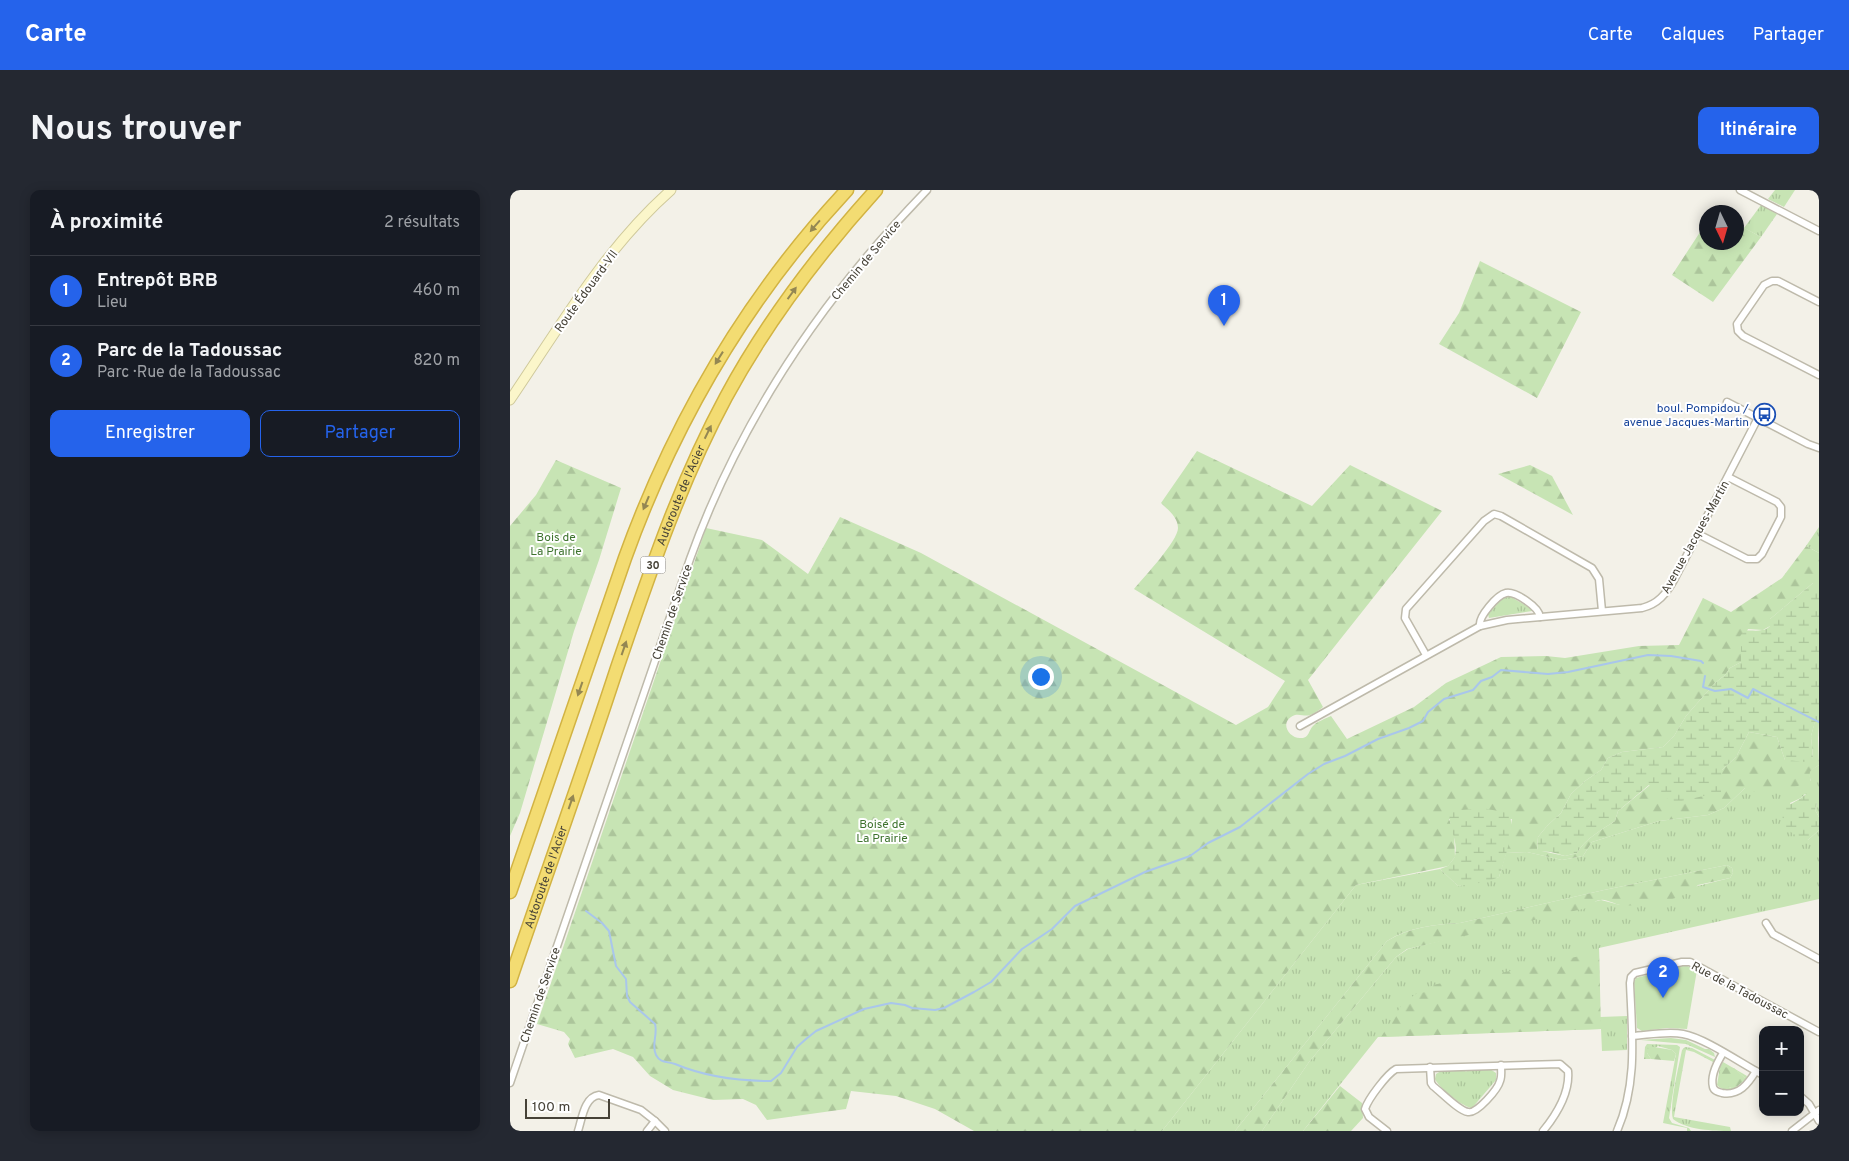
<!DOCTYPE html>
<html lang="fr">
<head>
<meta charset="utf-8">
<style>
  body { margin:0; font-family:Overpass,sans-serif; background:#242831; color:#f1f3f6 }
  .controls { position:absolute; right:15px; bottom:15px; display:grid; overflow:hidden; border-radius:10px; box-shadow:0 2px 12px #0003 }
  .controls button { width:45px; height:45px; display:grid; place-items:center; padding:0; border:0; border-bottom:1px solid #363941; background:#171b24; color:#f1f3f6; font:25px sans-serif }
  .compass { position:absolute; left:1189px; top:15px; width:45px; height:45px; border-radius:50%; background:#171b24; box-shadow:0 2px 12px #0003; rotate:175deg }
  .scale { position:absolute; left:15px; bottom:12px; width:85px; box-sizing:border-box; padding-left:5px; border:2px solid #464237; border-top:0; font-size:14px; line-height:18px; white-space:nowrap; color:#464237; -webkit-text-stroke:4px #fff; paint-order:stroke }
  .you { position:absolute; left:530px; top:486px; width:18px; height:18px; margin:-12px; border:4px solid #fff; border-radius:50%; background:#1a73e8; box-shadow:0 0 0 8px #1a73e833 }
  .badge { display:grid; place-items:center; width:32px; height:32px; border-radius:50%; background:#2563eb; color:#fff; font-size:16px; font-weight:700 }
  .pin { position:absolute; translate:-50% -41px; filter:drop-shadow(0 1px 2px #0008) }
  .pin::after { content:''; position:absolute; top:26px; width:18px; height:15px; background:inherit; clip-path:polygon(0 0,100% 0,50% 100%) }
  .list { margin:0; padding:0; list-style:none }
  h2 { display:flex; justify-content:space-between; align-items:center; height:65px; margin:0; padding:0 20px; font-size:21px }
  h2 small { font-size:16px; font-weight:400; color:#9ea1a6 }
  .list li { display:grid; grid-template-columns:32px 1fr auto; gap:15px; align-items:center; box-sizing:border-box; height:70px; padding:0 20px; border-top:1px solid #363941 }
  .list b { display:block; font-size:19px; white-space:nowrap }
  .list p { margin:0; font-size:16px; white-space:nowrap; color:#9ea1a6 }
  .list em { font-size:16px; font-style:normal; color:#9ea1a6 }
  .actions { display:flex; gap:10px; padding:15px 20px }
  .actions a { flex:1; padding:11px 0; border:1px solid #2563eb; border-radius:10px; text-align:center; font-size:18px; color:#2563eb }
  .actions .main { background:#2563eb; color:#fff }
  .map { position:relative; flex:none; width:1309px; height:941px; overflow:hidden; border-radius:10px }
  header { display:flex; align-items:center; gap:30px; box-sizing:border-box; height:70px; padding:0 25px; background:#2563eb; color:#fff }
  header strong { font-size:24px }
  nav { display:flex; gap:28px; margin-inline-start:auto; font-size:18px }
  .intro { display:flex; align-items:center; justify-content:space-between; box-sizing:border-box; height:120px; padding:0 30px }
  h1 { margin:0; font-size:35px }
  .button { padding:12px 22px; border-radius:10px; background:#2563eb; color:#fff; font-size:18px; font-weight:700 }
  main { display:flex; gap:30px; padding:0 30px }
  aside { flex:1; background:#171b24; border-radius:10px; box-shadow:0 2px 12px #0003 }
  .map>svg:first-child { display:block }
  .grass { fill:url(#grass-tufts) }
  .forest { fill:url(#forest-firs) }
  .wetland { fill:url(#wetland-marsh) }
  .park { fill:#c7e4b4 }
  .lines { fill:none; stroke-linecap:round; stroke-linejoin:round }
  .stream { stroke:#a9c6eb; stroke-width:2 }
  .minor-casing { stroke:#bebaab; stroke-width:9 }
  .secondary-casing { stroke:#cfc99b; stroke-width:11 }
  .motorway-casing { stroke:#d2b343; stroke-width:15 }
  .minor { stroke:#fff; stroke-width:6 }
  .secondary { stroke:#fbf6ca; stroke-width:9 }
  .motorway { stroke:#f3dc72; stroke-width:12 }
  .oneway { fill:#948752 }
  .labels { text-anchor:middle; stroke-width:4; stroke-linejoin:round; paint-order:stroke }
  .shield { fill:#fff; stroke:#7e7b73; stroke-width:1 }
  .shield-label { font-size:11px; font-weight:bold; fill:#464237 }
  .street-label { font-size:12px; fill:#464237; stroke:#fff }
  .transit-label { font-size:12px; fill:#164399; stroke:#fff; text-anchor:end }
  .park-label { font-size:12px; fill:#3e732e; stroke:#fff }
</style>
</head>
<body>
<header>
<strong>Carte</strong>
<nav><a>Carte</a><a>Calques</a><a>Partager</a></nav>
</header>
<div class="intro"><h1>Nous trouver</h1><a class="button">Itinéraire</a></div>
<main>
<aside>
<h2>À proximité<small>2 résultats</small></h2>
<ul class="list">
<li><span class="badge">1</span><div><b>Entrepôt BRB</b><p>Lieu</p></div><em>460 m</em></li>
<li><span class="badge">2</span><div><b>Parc de la Tadoussac</b><p>Parc · Rue de la Tadoussac</p></div><em>820 m</em></li>
</ul>
<div class="actions"><a class="main">Enregistrer</a><a>Partager</a></div>
</aside>
<div class="map">
<svg width="1309" height="941" viewBox="0 0 1309 941">
  <defs>
    <pattern id="grass-tufts" width="24" height="20" patternUnits="userSpaceOnUse" patternTransform="scale(1.25)"><rect width="24" height="20" fill="#c7e4b4"/><path d="M3 7l-1-3M5 7V3M7 7l1-3M15 17l-1-3M17 17v-4M19 17l1-3" fill="none" stroke="#acc59b"/></pattern>
    <pattern id="forest-firs" width="22" height="20" patternUnits="userSpaceOnUse" patternTransform="scale(1.25)"><rect width="22" height="20" fill="#c7e4b4"/><path d="M5 1l3.5 6h-7zM16 11l3.5 6h-7z" fill="#acc59b"/></pattern>
    <pattern id="wetland-marsh" width="20" height="14" patternUnits="userSpaceOnUse" patternTransform="scale(1.25)"><rect width="20" height="14" fill="#c7e4b4"/><path d="M1 5h8M5 5V1M11 12h8M15 12V8" fill="none" stroke="#acc59b"/></pattern>
  </defs>
  <rect width="100%" height="100%" fill="#f3f1e8"/>
  <g class="grass">
    <polygon points="1265,0 1285,0 1274,17 1258,9"/>
    <polygon points="1251,15 1267,24 1251,47 1234,38"/>
    <polygon points="1309,337 1309,363 1296,356"/>
    <polygon points="997,407 1001,407 1022,419 1022,421 979,428 978,424 992,409"/>
    <path d="M 1309,575 L 1309,627 L 1305,620 L 1307,613 L 1295,604 L 1291,608 L 1280,613 L 1298,650 L 1309,640 L 1309,709 L 1089,758 L 1090,827 L 1117,826 L 1117,860 L 1092,861 L 1091,839 L 868,847 L 793,941 L 752,941 L 799,872 L 886,767 L 898,759 L 1091,710 L 1110,715 L 1220,688 L 1223,683 L 1222,678 L 1217,675 L 1094,700 L 950,733 C 925,734 897,738 877,751 L 725,941 L 652,941 L 846,695 L 930,679 L 948,696 L 989,687 L 996,663 L 1017,662 L 1052,670 L 1073,666 L 1082,652 L 1149,631 L 1198,625 L 1214,618 L 1235,598 L 1301,591 L 1298,582 Z"/>
    <polygon points="1161,848 1176,850 1195,859 1199,859 1204,863 1205,867 1176,854 1131,850"/>
    <polygon points="1137,854 1167,855 1170,857 1159,928 1162,933 1179,938 1181,941 1177,941 1177,938 1153,933 1166,864 1162,860 1148,856 1137,863 1141,869 1134,869 1135,857"/>
    <path d="M 1175,857 L 1182,858 L 1205,870 L 1203,872 L 1184,862 L 1176,860 L 1164,927 L 1220,937 L 1221,941 C 1203,941 1177,940 1163,929 C 1159,914 1169,876 1172,860 Z"/>
    <path d="M 1213,872 L 1237,886 L 1236,889 L 1227,881 L 1219,897 L 1224,899 C 1219,901 1211,900 1207,895 L 1210,877 Z"/>
    <path d="M 980,879 L 986,883 L 986,890 L 962,918 C 954,918 928,897 925,889 L 926,884 L 931,881 L 955,880 L 956,882 L 957,880 Z"/>
  </g>
  <g class="forest">
    <polygon points="1196,33 1196,52 1226,52 1227,34 1251,47 1203,112 1162,85"/>
    <polygon points="970,71 1071,122 1027,208 929,154 949,123"/>
    <path d="M 687,261 L 802,316 L 840,275 L 932,321 L 798,490 L 813,517 C 809,520 804,524 800,525 C 794,527 787,522 781,527 C 770,534 780,549 791,548 C 800,548 798,540 804,535 C 808,531 815,529 821,526 L 837,549 L 904,517 L 936,493 L 991,467 L 1036,466 L 1055,468 L 1129,456 L 1169,455 L 1193,408 L 1221,422 L 1272,388 L 1296,356 L 1309,363 L 1309,393 L 1303,393 L 1260,429 L 1260,436 L 1253,440 L 1238,439 L 1231,455 L 1231,472 L 1220,478 L 1215,485 L 1205,493 L 1176,526 L 1164,546 L 1153,557 L 1112,562 L 1098,568 L 1091,580 L 1075,591 L 1061,604 L 1051,623 L 1037,636 L 1028,647 L 1027,660 L 1055,666 L 1067,663 C 1075,649 1091,640 1105,631 L 1108,621 L 1140,595 L 1212,580 L 1226,567 L 1239,542 L 1267,547 L 1275,570 L 1303,568 L 1301,546 L 1305,531 L 1309,533 L 1308,548 L 1309,575 L 1299,582 L 1301,592 L 1255,606 L 1235,598 L 1214,618 L 1198,625 L 1149,631 L 1082,652 L 1073,666 L 1052,670 L 1017,662 L 996,663 L 1002,629 L 939,629 L 944,642 L 945,667 L 938,676 L 846,695 L 652,941 L 464,941 L 425,919 L 386,906 L 341,901 L 336,919 L 257,930 L 246,915 L 233,909 L 203,910 L 163,900 L 140,886 L 123,867 L 103,859 L 65,868 L 58,854 L 60,849 L 54,842 L 27,834 L 196,338 L 252,350 L 298,384 L 330,327 L 411,363 L 726,535 L 758,517 L 775,491 L 624,399 C 634,387 668,351 668,338 C 668,327 658,320 651,313 Z"/>
    <polygon points="46,270 111,298 89,370 64,441 10,623 0,646 0,336 26,305"/>
    <polygon points="1020,275 1042,286 1063,325 988,284"/>
    <path d="M 1217,675 L 1222,678 L 1223,683 L 1220,688 L 1188,695 C 1177,710 1128,718 1110,715 C 1104,714 1096,709 1091,710 C 1085,710 1081,715 1077,718 L 897,759 L 886,767 L 799,872 L 752,941 L 725,941 L 877,751 C 898,738 925,734 950,733 L 1094,700 Z"/>
    <polygon points="1089,758 1091,839 871,847 893,813 906,804 915,802 923,795 950,789 963,789 1084,763"/>
    <polygon points="1138,856 1162,860 1166,864 1164,871 1141,869 1137,863"/>
    <polygon points="1213,877 1224,878 1236,889 1224,899 1212,894 1209,890 1210,881"/>
    <polygon points="830,896 852,913 853,928 841,941 793,941"/>
  </g>
  <g class="wetland">
    <path d="M 1303,393 L 1309,393 L 1309,533 L 1305,532 L 1301,546 L 1303,568 L 1297,572 L 1275,570 L 1267,547 L 1239,542 L 1226,567 L 1212,580 L 1211,602 L 1163,613 L 1139,595 L 1108,621 L 1105,631 C 1091,640 1075,649 1067,663 L 1055,666 L 1041,662 L 1027,661 L 1028,647 L 1037,636 L 1051,623 L 1061,604 L 1075,591 L 1091,580 L 1098,568 L 1112,562 L 1153,557 L 1164,546 L 1176,526 L 1205,493 L 1215,485 L 1220,478 L 1231,472 L 1231,455 L 1228,451 C 1234,435 1241,443 1252,440 C 1255,440 1258,438 1260,436 L 1260,429 Z"/>
    <path d="M 1298,603 L 1306,608 L 1307,613 L 1305,620 L 1309,627 L 1309,640 L 1298,650 L 1288,647 L 1275,638 C 1270,619 1272,619 1288,610 C 1292,608 1294,605 1298,603 Z"/>
    <path d="M 972,618 L 999,623 C 1006,637 994,672 989,687 L 976,692 L 948,696 L 930,679 L 938,676 C 940,673 944,669 945,666 C 949,650 937,636 940,621 Z"/>
  </g>
  <polygon class="park" points="1175,775 1187,780 1177,839 1157,838 1132,841 1127,838 1124,792 1126,788"/>
  <g class="lines">
    <g class="stream">
      <polyline points="1195,486 1193,497 1205,501 1221,499 1238,508 1243,499 1309,532"/>
      <path d="M 76,721 L 92,733 L 99,741 L 106,776 L 116,789 L 117,806 L 120,812 L 145,834 C 148,844 141,855 146,865 C 151,874 157,871 165,874 C 196,887 228,891 261,891 L 271,883 L 287,857 L 296,849 L 306,841 L 354,819 L 381,813 L 395,815 L 402,818 L 425,820 L 434,818 L 464,802 L 481,792 L 512,759 L 542,739 L 565,716 L 635,682 L 680,666 L 698,653 L 730,637 L 798,584 L 814,574 L 835,566 L 868,549 L 899,538 L 913,531 L 918,522 L 934,509 L 963,500 L 971,491 L 982,487 L 991,480 L 1038,484 L 1058,482 L 1138,465 L 1161,466 L 1191,471 L 1193,473"/>
    </g>
    <defs>
      <g id="minor">
        <polyline points="1230,0 1309,41"/>
        <polyline points="1309,112 1268,91 1262,91 1254,95 1227,134 1228,141 1233,146 1309,185"/>
        <polyline points="1217,212 1298,254 1309,258"/>
        <polyline points="1188,344 1237,369 1247,369 1252,364 1271,327 1271,317 1267,312 1218,287"/>
        <path d="M 970,436 C 968,427 987,405 996,403 C 1005,401 1029,417 1030,427"/>
        <polyline points="916,465 895,428 896,419 974,331 984,324 991,326 1082,378 1089,389 1092,421"/>
        <path d="M 790,536 L 970,436 L 997,430 L 1132,418 C 1148,414 1156,404 1164,390 L 1248,228"/>
        <polyline points="1256,733 1263,744 1309,769"/>
        <path d="M 1122,846 C 1138,845 1157,841 1173,844 C 1195,848 1232,874 1253,885"/>
        <path d="M 1213,863 C 1208,871 1200,886 1203,897 C 1204,901 1208,902 1212,903 C 1229,906 1238,894 1246,881"/>
        <path d="M 920,877 L 921,893 L 923,896 C 931,902 949,921 958,922 C 967,924 988,899 990,891 C 992,886 991,880 991,875"/>
        <path d="M 0,893 L 180,369 C 231,227 313,107 417,0"/>
        <polyline points="1290,906 1299,914 1309,931"/>
        <polyline points="145,931 155,941"/>
        <path d="M 68,941 C 72,929 74,907 89,905 L 131,920 L 145,931 L 137,941"/>
        <path d="M 877,941 L 859,927 L 855,919 C 858,909 877,884 886,879 L 1050,874 L 1058,881 C 1060,902 1046,925 1033,941"/>
        <path d="M 1107,941 C 1128,893 1122,844 1120,793 L 1121,787 L 1125,783 L 1172,772 L 1180,772 L 1309,842"/>
        <polyline points="1282,941 1309,920"/>
      </g>
      <path id="secondary" d="M 0,210 C 49,138 95,58 161,0"/>
      <g id="motorway">
        <path d="M 0,702 L 115,368 C 164,232 238,106 337,0"/>
        <path id="s1" d="M 0,791 C 35,688 72,585 106,481 C 138,388 169,294 216,207 C 257,131 309,63 366,0"/>
      </g>
    </defs>
    <use href="#minor" class="minor-casing"/>
    <use href="#secondary" class="secondary-casing"/>
    <use href="#motorway" class="motorway-casing"/>
    <use href="#minor" class="minor"/>
    <use href="#secondary" class="secondary"/>
    <use href="#motorway" class="motorway"/>
  </g>
  <defs><path id="oneway-solid" d="M-6-.8H1V-3.2L6.5 0L1 3.2V.8H-6Z" transform="scale(1.25)"/></defs>
  <g class="oneway">
    <use href="#oneway-solid" transform="translate(305 36) rotate(131)"/>
    <use href="#oneway-solid" transform="translate(282 103) rotate(-54)"/>
    <use href="#oneway-solid" transform="translate(209 168) rotate(122)"/>
    <use href="#oneway-solid" transform="translate(198 242) rotate(-64)"/>
    <use href="#oneway-solid" transform="translate(136 313) rotate(113)"/>
    <use href="#oneway-solid" transform="translate(114 458) rotate(-71)"/>
    <use href="#oneway-solid" transform="translate(70 499) rotate(109)"/>
    <use href="#oneway-solid" transform="translate(61 612) rotate(-71)"/>
  </g>
  <defs>
    <symbol id="bus-ring" viewBox="-11 -11 22 22"><circle r="9.5" fill="#fff" stroke="#1a4fb4" stroke-width="1.5"/><path d="M-5-6H5V4H4V6H2V4H-2V6H-4V4H-5ZM-3.5-4V0h7V-4ZM-3.5 1.2v1.5H-2V1.2ZM2 1.2v1.5H3.5V1.2Z" fill="#1a4fb4"/></symbol>
  </defs>
  <g fill-rule="evenodd">
    <use href="#bus-ring" x="1242" y="212" width="25" height="25"/>
  </g>
  <g class="labels">
    <rect class="shield" x="130.5" y="366.5" width="25" height="17" rx="4"/>
    <g class="shield-label">
      <text x="143" y="379">30</text>
    </g>
    <g class="street-label">
      <text transform="translate(356 70) rotate(-50)" y="4">Chemin de Service</text>
      <text transform="translate(76 101) rotate(-54)" y="4">Route Édouard-VII</text>
      <text dy="4" stroke="none"><textPath href="#s1" startOffset="515">Autoroute de l'Acier</textPath></text>
      <text transform="translate(1185 347) rotate(-61)" y="4">Avenue Jacques-Martin</text>
      <text transform="translate(162 422) rotate(-71)" y="4">Chemin de Service</text>
      <text dy="4" stroke="none"><textPath href="#s1" startOffset="110">Autoroute de l'Acier</textPath></text>
      <text transform="translate(1230 800) rotate(28)" y="4">Rue de la Tadoussac</text>
      <text transform="translate(30 805) rotate(-71)" y="4">Chemin de Service</text>
    </g>
    <g class="transit-label">
      <text x="1239" y="222">boul. Pompidou /<tspan x="1239" dy="14">avenue Jacques-Martin</tspan></text>
    </g>
    <g class="park-label">
      <text x="46" y="351">Bois de<tspan x="46" dy="14">La Prairie</tspan></text>
      <text x="372" y="638">Boisé de<tspan x="372" dy="14">La Prairie</tspan></text>
    </g>
  </g>
</svg>
<div class="controls">
<button>+</button>
<button>−</button>
</div>
<svg class="compass" viewBox="-18 -18 36 36"><path d="M0-13l5 13h-10z" fill="#e53935"/><path d="M0 13l5-13h-10z" fill="#9ea1a6"/></svg>
<div class="scale">100 m</div>
<div class="you"></div>
<div class="pin badge" style="left:714px;top:136px">1</div>
<div class="pin badge" style="left:1153px;top:808px">2</div>
</div>
</main>
</body>
</html>
